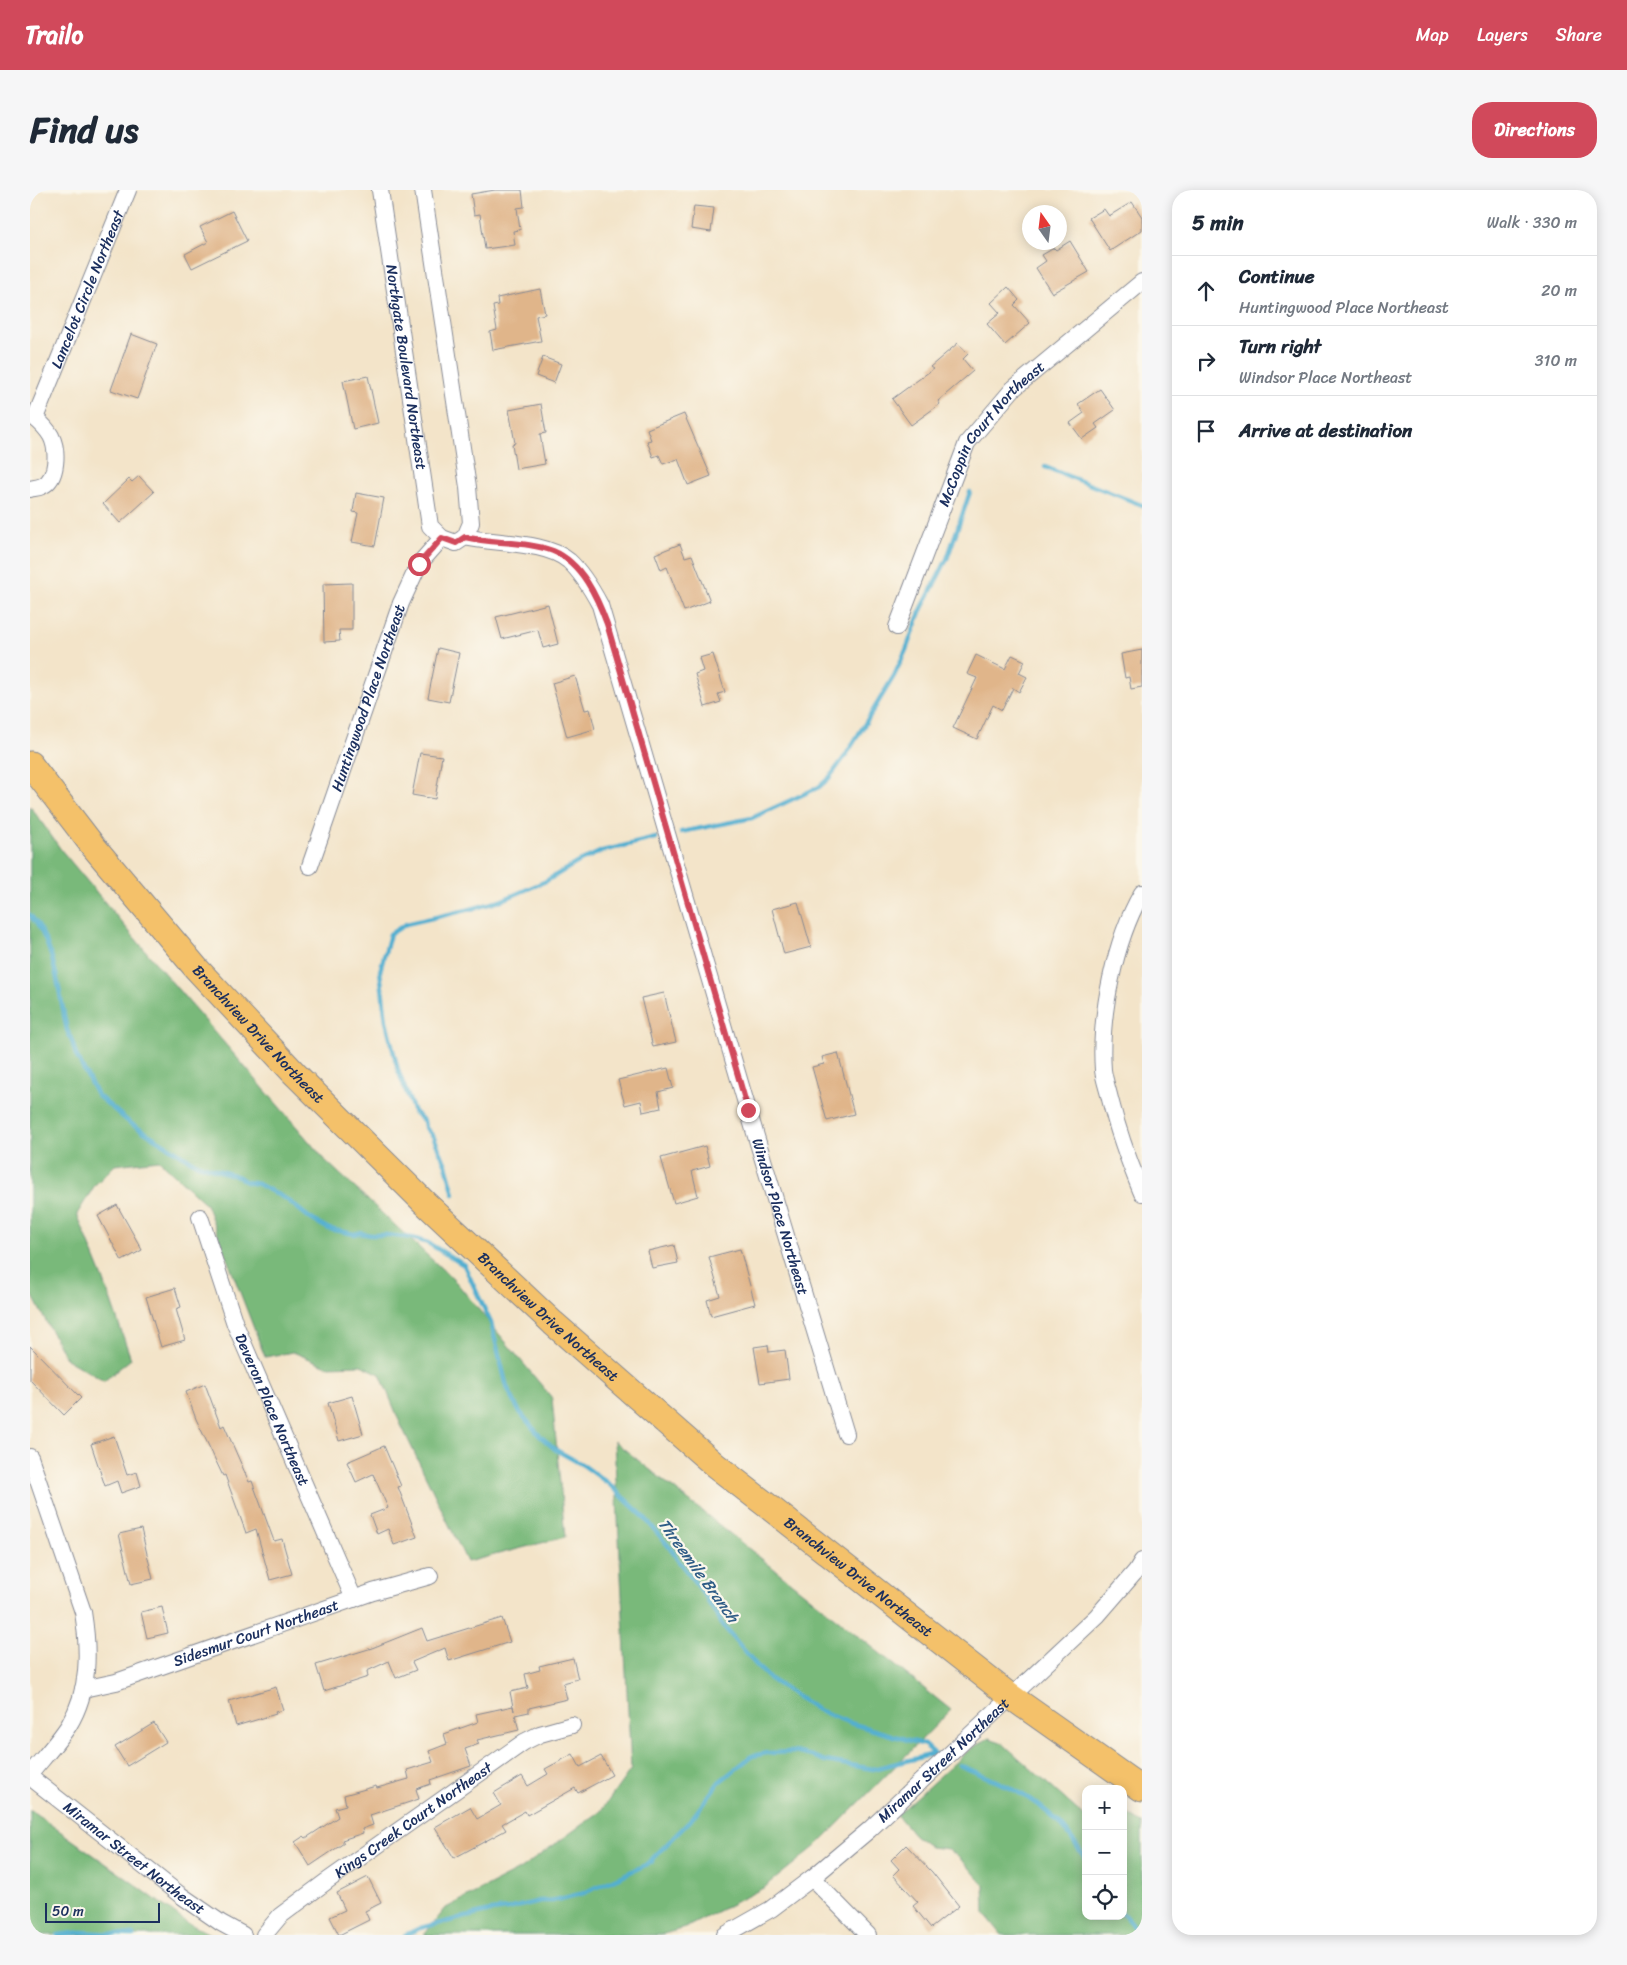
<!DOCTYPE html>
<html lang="en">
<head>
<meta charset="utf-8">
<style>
  body { margin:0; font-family:Sriracha,sans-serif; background:#f6f6f7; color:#1f2937 }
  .controls { position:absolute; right:15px; bottom:15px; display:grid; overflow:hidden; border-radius:10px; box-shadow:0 2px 12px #0003 }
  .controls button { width:45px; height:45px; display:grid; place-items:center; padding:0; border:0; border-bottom:1px solid #e0e1e3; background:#fff; color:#1f2937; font:25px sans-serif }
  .compass { position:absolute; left:992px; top:15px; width:45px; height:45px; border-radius:50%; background:#fff; box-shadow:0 2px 12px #0003; rotate:346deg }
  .scale { position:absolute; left:15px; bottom:12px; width:115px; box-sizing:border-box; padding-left:5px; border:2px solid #1b2f5e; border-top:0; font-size:14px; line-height:18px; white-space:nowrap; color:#1b2f5e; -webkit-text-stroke:4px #fbf7ec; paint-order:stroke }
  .stop { position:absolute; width:15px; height:15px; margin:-11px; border:4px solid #d1495b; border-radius:50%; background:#fff }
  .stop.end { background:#d1495b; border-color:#fff; box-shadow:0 1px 5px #0008 }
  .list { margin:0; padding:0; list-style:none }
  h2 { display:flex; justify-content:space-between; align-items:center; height:65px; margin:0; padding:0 20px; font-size:21px }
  h2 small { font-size:16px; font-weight:400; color:#747a83 }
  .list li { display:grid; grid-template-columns:32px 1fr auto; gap:15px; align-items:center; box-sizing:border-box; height:70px; padding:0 20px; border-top:1px solid #e0e1e3 }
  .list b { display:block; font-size:19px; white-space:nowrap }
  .list p { margin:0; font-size:16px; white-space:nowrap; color:#747a83 }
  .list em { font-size:16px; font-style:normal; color:#747a83 }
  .icon { flex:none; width:28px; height:28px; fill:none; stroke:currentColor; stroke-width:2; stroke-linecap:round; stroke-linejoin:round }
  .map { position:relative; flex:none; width:1112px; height:1745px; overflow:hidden; border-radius:20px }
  header { display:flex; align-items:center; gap:30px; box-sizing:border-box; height:70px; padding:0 25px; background:#d1495b; color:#fff }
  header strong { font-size:24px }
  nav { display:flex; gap:28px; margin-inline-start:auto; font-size:18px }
  .intro { display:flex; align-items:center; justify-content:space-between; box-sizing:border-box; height:120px; padding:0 30px }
  h1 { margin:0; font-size:35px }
  .button { padding:12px 22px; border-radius:20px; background:#d1495b; color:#fff; font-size:18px; font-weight:700 }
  main { display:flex; gap:30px; padding:0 30px }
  aside { flex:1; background:#fff; border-radius:20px; box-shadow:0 2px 12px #0003 }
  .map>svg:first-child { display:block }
  .forest { fill:#79b97a; stroke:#4a746c }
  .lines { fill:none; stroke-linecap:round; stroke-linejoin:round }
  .stream { stroke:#52afd0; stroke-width:4.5 }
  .building { fill:#e0b58a }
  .minor-casing { stroke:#878a94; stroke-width:18 }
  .primary-casing { stroke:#878a94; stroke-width:27 }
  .minor { stroke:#fff; stroke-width:16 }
  .primary { stroke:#f4c16a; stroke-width:25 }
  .route { stroke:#d1495b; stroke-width:6 }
  .labels { text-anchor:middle; stroke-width:4.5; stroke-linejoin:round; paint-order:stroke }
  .street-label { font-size:15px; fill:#1b2f5e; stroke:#fbf7ec }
  .water-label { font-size:16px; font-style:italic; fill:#2e5c86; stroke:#fbf7ec }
</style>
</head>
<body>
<header>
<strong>Trailo</strong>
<nav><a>Map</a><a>Layers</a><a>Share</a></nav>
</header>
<div class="intro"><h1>Find us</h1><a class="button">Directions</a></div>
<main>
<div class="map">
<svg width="1112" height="1745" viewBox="0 0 1112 1745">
  <rect width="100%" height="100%" fill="#fbf7ec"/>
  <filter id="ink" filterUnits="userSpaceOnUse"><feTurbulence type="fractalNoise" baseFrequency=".02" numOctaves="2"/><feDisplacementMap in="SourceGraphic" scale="10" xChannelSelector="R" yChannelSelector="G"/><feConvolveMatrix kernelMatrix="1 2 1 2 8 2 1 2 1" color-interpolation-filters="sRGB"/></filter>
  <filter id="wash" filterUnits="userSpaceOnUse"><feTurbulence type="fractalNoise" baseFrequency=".0096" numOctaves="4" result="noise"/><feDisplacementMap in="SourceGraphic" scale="20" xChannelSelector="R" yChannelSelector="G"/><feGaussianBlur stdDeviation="1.12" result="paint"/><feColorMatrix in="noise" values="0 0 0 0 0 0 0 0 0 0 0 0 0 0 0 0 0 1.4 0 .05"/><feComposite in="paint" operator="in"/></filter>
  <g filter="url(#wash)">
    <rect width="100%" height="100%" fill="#f3e4c9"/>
    <g class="forest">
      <polygon points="0,616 32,661 134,783 296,971 426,1092 522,1208 535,1347 437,1372 371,1235 350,1184 331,1175 297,1176 263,1162 235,1167 176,1014 129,970 85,975 65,995 47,1024 74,1091 101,1169 74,1191 36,1169 0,1101"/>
      <polygon points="584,1251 921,1520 786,1656 735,1697 655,1738 630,1745 394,1745 416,1718 489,1680 571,1621 601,1579"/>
      <polygon points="959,1548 971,1552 1056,1628 1056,1726 1093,1726 1093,1621 1112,1633 1112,1745 972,1745 955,1724 954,1695 937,1675 919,1659 900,1657 884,1645 867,1625 940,1559"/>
      <polygon points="0,1620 99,1690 156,1732 182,1745 0,1745"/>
    </g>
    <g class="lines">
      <g class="stream">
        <polyline points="1015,277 1112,315"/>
        <polyline points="651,642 722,628 789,597 799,588 816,565 864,486 876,460 890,422 917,369 940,302"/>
        <path d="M 0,725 C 25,752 29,804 37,840 L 42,851 L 46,865 L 67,905 L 100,933 L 165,973 L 209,987 L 216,992 L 228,994 L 256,1009 L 281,1029 L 299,1039 L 324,1044 L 329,1043 L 341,1045 L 356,1045 L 382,1048 L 398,1053 L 434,1075 L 461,1133 L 477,1197 L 489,1221 L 509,1245 L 526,1260 L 553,1275 L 579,1294 L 613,1326 L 641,1359 L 647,1369 L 677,1408 C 679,1418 689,1423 691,1433 L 727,1476 L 740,1489 L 788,1520 L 820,1533 L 895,1555 L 906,1565"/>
        <polyline points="424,1004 416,975 403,946 395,937 394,931 384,922 368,880 356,831 350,781 360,744 376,734 437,720 470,711 516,691 550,671 572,661 626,648"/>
        <path d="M 929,1575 C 965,1590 1003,1605 1031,1635 C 1041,1646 1047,1657 1056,1669"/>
        <polyline points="1093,1724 1111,1745"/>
        <polyline points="28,1745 52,1742 103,1745"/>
        <polyline points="375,1745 390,1738 461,1721 478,1719 510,1711 522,1711 554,1703 622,1672 622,1669 660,1631 689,1592 722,1566 737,1563 764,1562 782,1566 795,1571 843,1579 904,1564"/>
      </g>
    </g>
    <g id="blocks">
      <g class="building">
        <polygon points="465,0 492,0 494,17 487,18 490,40 483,41 485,55 455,59 450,24 444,25 441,4"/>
        <polygon points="1102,12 1112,27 1112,40 1080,61 1059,28 1074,19 1079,26"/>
        <polygon points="664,16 684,18 681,42 661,39"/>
        <polygon points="202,21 217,51 162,78 155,64 178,52 170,37"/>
        <polygon points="1040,51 1059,82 1022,103 1006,78 1016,71 1012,65 1024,58 1026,60"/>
        <polygon points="978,97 989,110 984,115 1000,133 975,155 957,134 970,123 961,113"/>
        <polygon points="510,99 515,124 506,126 511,151 463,160 460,142 467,140 463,116 468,115 467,108"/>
        <polygon points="101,144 127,154 107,209 81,200"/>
        <polygon points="928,153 938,164 933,169 943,181 908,211 910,214 881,235 862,209 903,179 900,177"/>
        <polygon points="513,167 531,174 524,193 506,186"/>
        <polygon points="338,186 348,233 323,239 313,191"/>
        <polygon points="1070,199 1085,220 1065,234 1068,238 1052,249 1040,233 1054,223 1048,214"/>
        <polygon points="511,214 516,243 510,244 515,274 486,279 482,254 485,253 479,220"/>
        <polygon points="654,224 681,286 658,295 648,269 633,274 629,265 623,267 617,251 621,250 617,239"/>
        <polygon points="109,286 124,302 90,333 73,314 99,289 102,292"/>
        <polygon points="326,303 354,308 345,356 322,352 328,323 323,322"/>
        <polygon points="650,354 655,367 662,365 680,411 654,421 637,377 631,380 625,364"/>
        <polygon points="322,393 322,440 309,440 310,451 294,452 293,394"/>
        <polygon points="518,414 528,454 513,458 508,440 472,449 466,427"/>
        <polygon points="408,458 429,463 419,512 398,508"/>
        <polygon points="1112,460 1112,497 1101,499 1099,487 1095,488 1091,464"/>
        <polygon points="683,464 695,502 688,504 691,512 675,517 665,484 673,481 669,468"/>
        <polygon points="946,465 975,479 982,465 995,471 989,483 997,487 989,502 983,498 972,520 963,515 947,549 923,538 947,488 937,484"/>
        <polygon points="545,486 555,520 560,519 565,539 537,547 522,493"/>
        <polygon points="390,563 412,566 405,609 382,605"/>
        <polygon points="768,712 781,757 754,764 742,719"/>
        <polygon points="634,803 646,852 623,857 611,808"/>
        <polygon points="808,863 824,924 797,931 782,877 794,874 792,867"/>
        <polygon points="638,878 643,898 628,902 631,918 613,922 611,911 595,915 588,890"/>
        <polygon points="675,956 680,976 662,981 668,1006 644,1013 631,968"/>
        <polygon points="87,1015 112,1060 92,1071 68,1026"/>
        <polygon points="644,1055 648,1073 622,1078 618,1061"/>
        <polygon points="710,1059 725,1114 681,1126 677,1110 690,1106 679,1067"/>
        <polygon points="145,1098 151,1117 146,1119 155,1150 131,1157 116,1107"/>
        <polygon points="738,1155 739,1162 755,1160 759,1189 730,1193 724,1157"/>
        <polygon points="0,1156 51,1208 34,1225 0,1190"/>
        <polygon points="175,1194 191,1237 194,1235 219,1292 222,1291 244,1351 252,1349 262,1384 240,1390 226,1339 216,1343 195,1285 193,1286 166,1229 156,1202"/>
        <polygon points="322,1206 333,1244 309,1251 298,1213"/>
        <polygon points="84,1246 97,1285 107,1282 111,1296 91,1303 87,1291 75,1296 61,1254"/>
        <polygon points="354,1256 371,1296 368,1297 387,1347 364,1355 358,1339 347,1344 340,1325 358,1318 343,1284 326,1292 317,1272"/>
        <polygon points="111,1339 123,1389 101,1394 89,1344"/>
        <polygon points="132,1417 138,1443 117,1448 111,1422"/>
        <polygon points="472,1428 480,1452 419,1471 415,1458 382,1472 386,1480 366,1488 359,1471 337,1481 338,1487 294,1501 286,1475 342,1458 392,1438 397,1451"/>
        <polygon points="543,1468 548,1489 533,1493 537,1509 499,1518 499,1522 485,1525 489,1540 447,1550 449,1554 435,1559 441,1576 400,1590 401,1594 386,1599 389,1609 340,1625 343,1635 332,1639 333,1643 312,1650 314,1653 280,1676 265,1652 274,1646 276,1648 308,1627 305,1618 316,1615 314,1605 346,1596 347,1598 379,1589 377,1580 403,1572 399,1561 417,1554 414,1544 448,1532 446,1524 483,1516 484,1521 480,1502 498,1498 495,1484 510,1480 509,1476"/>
        <polygon points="246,1497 253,1520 245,1522 246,1524 206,1536 199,1511"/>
        <polygon points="124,1533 136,1552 97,1576 85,1557"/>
        <polygon points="543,1564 550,1577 571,1566 582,1585 548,1603 545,1598 497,1625 495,1621 472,1634 476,1640 424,1668 405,1637 440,1617 447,1629 471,1615 464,1603 492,1586 498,1596 518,1584 515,1579"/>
        <polygon points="876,1655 902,1682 929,1716 901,1738 883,1716 888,1712 863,1685 869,1679 861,1670"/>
        <polygon points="338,1687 351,1713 335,1721 339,1730 309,1745 300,1727 315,1720 307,1703"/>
      </g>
    </g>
  </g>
  <g filter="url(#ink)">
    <use href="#blocks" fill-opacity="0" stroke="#878a94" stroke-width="1"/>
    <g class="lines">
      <defs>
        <g id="minor">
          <path id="s1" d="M 350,0 L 400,336 L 412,348 L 426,353 L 435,347 C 465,354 516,351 539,371 C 552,383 562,400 570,415 L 718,920 L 816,1244"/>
          <polyline points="393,0 438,297 441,333 435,347"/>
          <path id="s2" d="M 5,228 L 98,0"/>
          <path d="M 0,299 C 4,298 8,298 12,296 C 28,289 28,260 21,246 C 17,239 11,233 5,228"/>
          <path id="s3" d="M 867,437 L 937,253 L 983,199 L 1112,92"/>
          <path id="s4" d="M 280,676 L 371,413 L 389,374 L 412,348"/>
          <path d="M 1112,703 C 1085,749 1069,827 1073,880 C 1074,889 1078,900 1080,909 C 1088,942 1099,972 1112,1003"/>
          <path id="s5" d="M 170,1027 L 205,1134 L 324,1409"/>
          <path d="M 0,1267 L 53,1422 C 59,1460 60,1500 39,1535 C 28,1552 13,1568 0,1584"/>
          <path id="s6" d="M 53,1499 L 86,1492 L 343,1402 L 400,1386"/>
          <path id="s7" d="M 0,1587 L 149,1704 L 191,1733 L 213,1745"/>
          <polyline points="782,1688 838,1745"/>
          <path id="s8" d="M 234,1745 L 250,1726 L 297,1691 L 494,1552 L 510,1544 L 542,1535"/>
          <path id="s9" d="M 695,1745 L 741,1719 L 782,1688 L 839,1640 L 1067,1426 L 1106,1381 L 1112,1371"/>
        </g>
        <g id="primary">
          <path id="s10" d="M 0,574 L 63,656 L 166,778 L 265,884 L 395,1013 L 523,1133 L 685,1275 L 734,1313 L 980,1506 L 1112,1599"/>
        </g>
      </defs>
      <use href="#minor" class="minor-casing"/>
      <use href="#primary" class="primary-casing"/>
      <use href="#minor" class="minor"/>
      <use href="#primary" class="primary"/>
    </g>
  </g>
  <g class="lines" filter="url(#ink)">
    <path class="route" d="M 389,374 L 412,348 L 426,353 L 435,347 C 463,354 497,351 523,361 C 552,373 567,407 577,434 L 718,920"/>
  </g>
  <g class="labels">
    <g class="street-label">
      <text dy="5" stroke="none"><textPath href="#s2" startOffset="139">Lancelot Circle Northeast</textPath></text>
      <text dy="5" stroke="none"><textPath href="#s1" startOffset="179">Northgate Boulevard Northeast</textPath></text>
      <text dy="5" stroke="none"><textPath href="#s3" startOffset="218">McCoppin Court Northeast</textPath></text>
      <text dy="5" stroke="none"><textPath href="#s4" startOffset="178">Huntingwood Place Northeast</textPath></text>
      <text dy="5" stroke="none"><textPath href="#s10" startOffset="354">Branchview Drive Northeast</textPath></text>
      <text dy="5" stroke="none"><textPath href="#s1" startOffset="1182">Windsor Place Northeast</textPath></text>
      <text dy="5" stroke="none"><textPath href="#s10" startOffset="759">Branchview Drive Northeast</textPath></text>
      <text dy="5" stroke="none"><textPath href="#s5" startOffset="206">Deveron Place Northeast</textPath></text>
      <text dy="5" stroke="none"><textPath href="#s10" startOffset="1164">Branchview Drive Northeast</textPath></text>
      <text dy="5" stroke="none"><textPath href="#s6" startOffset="182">Sidesmur Court Northeast</textPath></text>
      <text dy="5" stroke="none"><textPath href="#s9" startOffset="281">Miramar Street Northeast</textPath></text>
      <text dy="5" stroke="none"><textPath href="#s8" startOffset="189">Kings Creek Court Northeast</textPath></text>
      <text dy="5" stroke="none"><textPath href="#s7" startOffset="132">Miramar Street Northeast</textPath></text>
    </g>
    <g class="water-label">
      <text transform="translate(669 1380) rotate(54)" y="6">Threemile Branch</text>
    </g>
  </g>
</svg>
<div class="controls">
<button>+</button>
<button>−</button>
<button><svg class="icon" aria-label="locate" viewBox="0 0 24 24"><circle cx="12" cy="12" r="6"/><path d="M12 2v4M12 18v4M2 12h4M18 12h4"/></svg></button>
</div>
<svg class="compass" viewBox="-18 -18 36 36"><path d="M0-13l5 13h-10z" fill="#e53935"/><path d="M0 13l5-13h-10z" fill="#747a83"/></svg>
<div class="scale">50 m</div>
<div class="stop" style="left:389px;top:374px"></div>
<div class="stop end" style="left:718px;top:920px"></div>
</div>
<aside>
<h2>5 min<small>Walk · 330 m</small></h2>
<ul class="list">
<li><svg class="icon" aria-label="ahead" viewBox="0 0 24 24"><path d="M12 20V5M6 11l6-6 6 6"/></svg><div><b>Continue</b><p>Huntingwood Place Northeast</p></div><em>20 m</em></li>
<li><svg class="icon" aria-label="right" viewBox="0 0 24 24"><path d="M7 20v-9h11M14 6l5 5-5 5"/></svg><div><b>Turn right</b><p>Windsor Place Northeast</p></div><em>310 m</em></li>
<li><svg class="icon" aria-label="arrive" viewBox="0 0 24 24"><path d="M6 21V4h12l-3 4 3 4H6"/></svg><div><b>Arrive at destination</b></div></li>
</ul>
</aside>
</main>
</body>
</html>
